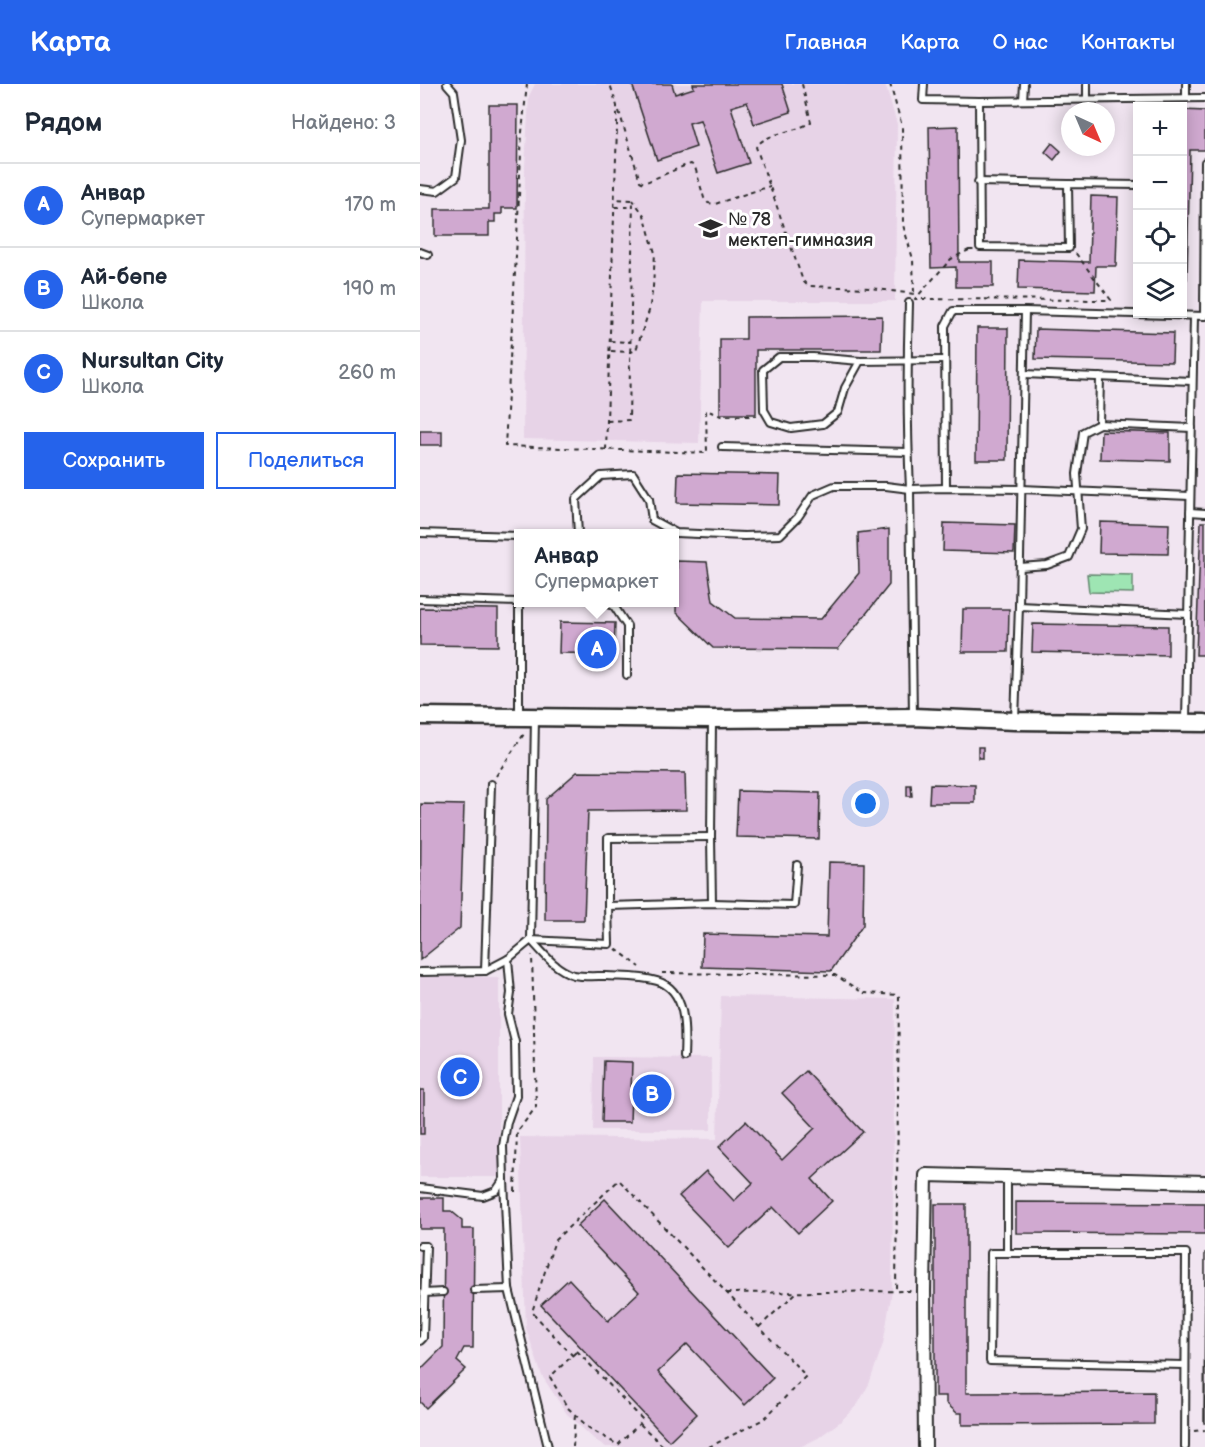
<!DOCTYPE html>
<html lang="ru">
<head>
<meta charset="utf-8">
<style>
  body { margin:0; font-family:"Balsamiq Sans",sans-serif; background:#f6f6f7; color:#1f2937 }
  .controls { position:absolute; right:18px; top:18px; display:grid; overflow:hidden; border-radius:0px; box-shadow:0 3px 15px #0003 }
  .controls button { width:54px; height:54px; display:grid; place-items:center; padding:0; border:0; border-bottom:2px solid #e0e1e3; background:#fff; color:#1f2937; font:30px sans-serif }
  .compass { position:absolute; left:641px; top:18px; width:54px; height:54px; border-radius:50%; background:#fff; box-shadow:0 3px 15px #0003; rotate:136deg }
  .you { position:absolute; left:446px; top:720px; width:21px; height:21px; margin:-15px; border:4px solid #fff; border-radius:50%; background:#1a73e8; box-shadow:0 0 0 9px #1a73e833 }
  .badge { display:grid; place-items:center; width:39px; height:39px; border-radius:50%; background:#2563eb; color:#fff; font-size:20px; font-weight:700 }
  .pin { position:absolute; translate:-50% -50%; border:3px solid #fff; box-shadow:0 2px 6px #0006 }
  .popup { position:absolute; left:94px; top:445px; width:165px; height:78px; box-sizing:border-box; display:grid; place-content:center; border-radius:0px; background:#fff; filter:drop-shadow(0 2px 4px #0005); font-size:20px; white-space:nowrap; color:#747a83 }
  .popup b { font-size:22px; color:#1f2937 }
  .popup::after { content:''; position:absolute; left:50%; top:100%; margin-left:-12px; border:12px solid transparent; border-top-color:#fff }
  .list { margin:0; padding:0; list-style:none }
  h2 { display:flex; justify-content:space-between; align-items:center; height:78px; margin:0; padding:0 24px; font-size:26px }
  h2 small { font-size:20px; font-weight:400; color:#747a83 }
  .list li { display:grid; grid-template-columns:39px 1fr auto; gap:18px; align-items:center; box-sizing:border-box; height:84px; padding:0 24px; border-top:2px solid #e0e1e3 }
  .list b { display:block; font-size:22px; white-space:nowrap }
  .list p { margin:0; font-size:20px; white-space:nowrap; color:#747a83 }
  .list em { font-size:20px; font-style:normal; color:#747a83 }
  .actions { display:flex; gap:12px; padding:18px 24px }
  .actions a { flex:1; padding:14px 0; border:2px solid #2563eb; border-radius:0px; text-align:center; font-size:21px; color:#2563eb }
  .actions .main { background:#2563eb; color:#fff }
  .icon { flex:none; width:33px; height:33px; fill:none; stroke:currentColor; stroke-width:2; stroke-linecap:round; stroke-linejoin:round }
  .map { position:relative; flex:none; width:785px; height:1363px; overflow:hidden }
  header { display:flex; align-items:center; gap:36px; box-sizing:border-box; height:84px; padding:0 30px; background:#2563eb; color:#fff }
  header strong { font-size:28px }
  nav { display:flex; gap:33px; margin-inline-start:auto; font-size:21px }
  main { display:flex }
  aside { flex:1; background:#fff }
  .map>svg:first-child { display:block }
  .built { fill:#e7d3e7 }
  .green { fill:#9ee5b3; stroke:#64886f; stroke-width:1.5 }
  .building { fill:#d0a9d0; stroke:#2b2b2b; stroke-width:1.5 }
  .lines { fill:none; stroke-linecap:round; stroke-linejoin:round }
  .lane-casing { stroke:#2b2b2b; stroke-width:10 }
  .street-casing { stroke:#2b2b2b; stroke-width:16 }
  .secondary-casing { stroke:#2b2b2b; stroke-width:21 }
  .path { stroke:#2b2b2b; stroke-width:2; stroke-dasharray:4.5 4.5; stroke-linecap:butt }
  .lane { stroke:#fff; stroke-width:6 }
  .street { stroke:#fff; stroke-width:12 }
  .secondary { stroke:#fff; stroke-width:16 }
  .labels { text-anchor:middle; stroke-width:6; stroke-linejoin:round; paint-order:stroke }
  .poi-label { font-size:18px; fill:#2b2b2b; stroke:#fff; text-anchor:start }
</style>
</head>
<body>
<header>
<strong>Карта</strong>
<nav><a>Главная</a><a>Карта</a><a>О нас</a><a>Контакты</a></nav>
</header>
<main>
<aside>
<h2>Рядом<small>Найдено: 3</small></h2>
<ul class="list">
<li><span class="badge">A</span><div><b>Анвар</b><p>Супермаркет</p></div><em>170 m</em></li>
<li><span class="badge">B</span><div><b>Ай-бөпе</b><p>Школа</p></div><em>190 m</em></li>
<li><span class="badge">C</span><div><b>Nursultan City</b><p>Школа</p></div><em>260 m</em></li>
</ul>
<div class="actions"><a class="main">Сохранить</a><a>Поделиться</a></div>
</aside>
<div class="map">
<svg width="785" height="1363" viewBox="0 0 785 1363">
  <rect width="100%" height="100%" fill="#f1e5f1"/>
  <filter id="ink" filterUnits="userSpaceOnUse"><feTurbulence type="fractalNoise" baseFrequency=".0167" numOctaves="2"/><feDisplacementMap in="SourceGraphic" scale="12" xChannelSelector="R" yChannelSelector="G"/><feConvolveMatrix kernelMatrix="1 2 1 2 8 2 1 2 1" color-interpolation-filters="sRGB"/></filter>
  <g filter="url(#ink)">
    <g class="built">
      <polygon points="115,0 465,0 477,40 475,217 283,217 279,359 103,355 105,83 109,12"/>
      <rect x="0" y="893" width="79" height="200"/>
      <polygon points="301,912 475,915 472,1207 463,1260 449,1300 438,1320 421,1337 398,1354 380,1363 186,1363 174,1355 147,1330 122,1292 106,1244 100,1053 297,1055"/>
      <polygon points="174,973 291,974 291,1046 173,1046"/>
    </g>
    <polygon class="green" points="667,490 713,491 713,509 669,508"/>
    <g class="building">
      <polygon points="212,0 252,0 255,10 274,4 273,0 362,0 371,28 334,40 327,18 311,23 329,79 298,89 280,36 269,39 276,63 237,76"/>
      <polygon points="69,21 98,21 97,124 82,124 82,130 75,130 75,138 69,138 69,152 15,152 15,125 69,125"/>
      <polygon points="762,26 785,27 785,66 770,66 767,195 762,195"/>
      <polygon points="538,42 539,178 573,178 573,203 536,203 536,183 511,184 509,43"/>
      <polygon points="632,59 641,67 634,76 625,68"/>
      <polygon points="671,112 698,113 696,182 676,182 675,207 598,205 599,176 669,178"/>
      <polygon points="462,232 461,266 336,266 336,330 300,330 300,255 326,255 326,233"/>
      <polygon points="557,244 588,244 587,376 556,376"/>
      <polygon points="616,245 753,249 752,278 615,275"/>
      <rect x="0" y="347" width="22" height="14"/>
      <polygon points="681,347 750,349 750,377 680,375"/>
      <polygon points="258,389 360,391 359,421 257,419"/>
      <polygon points="680,438 749,440 748,470 679,469"/>
      <polygon points="781,438 785,438 785,571 776,571"/>
      <polygon points="524,439 595,441 594,469 523,467"/>
      <polygon points="469,445 469,501 418,565 293,564 256,528 257,477 287,478 293,517 315,534 401,535 439,489 438,449"/>
      <polygon points="0,524 78,525 78,562 0,561"/>
      <polygon points="543,525 589,525 588,568 542,568"/>
      <polygon points="140,538 195,539 194,570 139,569"/>
      <polygon points="613,540 748,542 748,571 612,568"/>
      <rect x="558" y="663" width="5" height="11"/>
      <polygon points="157,688 265,689 266,726 168,727 164,836 125,836 126,715"/>
      <polygon points="510,700 555,701 555,719 509,719"/>
      <polygon points="487,701 491,701 492,712 487,712"/>
      <polygon points="318,707 400,709 399,755 316,753"/>
      <polygon points="1,720 44,721 40,844 0,876"/>
      <polygon points="409,778 444,779 443,841 411,887 282,883 283,850 407,853"/>
      <polygon points="184,977 212,978 210,1038 182,1038"/>
      <polygon points="386,987 443,1048 392,1095 412,1117 378,1149 353,1123 309,1164 259,1112 286,1087 314,1117 333,1099 299,1063 326,1037 362,1076 395,1044 362,1009"/>
      <rect x="0" y="1006" width="4" height="44"/>
      <polygon points="0,1114 24,1114 24,1127 31,1127 42,1136 42,1145 54,1145 53,1264 44,1264 37,1277 46,1285 6,1324 0,1318 0,1286 23,1263 24,1145 0,1145"/>
      <polygon points="185,1115 353,1294 325,1321 267,1260 238,1288 277,1330 249,1357 121,1221 149,1195 188,1237 219,1208 157,1142"/>
      <polygon points="596,1118 785,1119 785,1150 596,1149"/>
      <polygon points="515,1120 546,1120 546,1309 734,1308 734,1340 542,1341 542,1329 537,1329 526,1319 526,1312 515,1312"/>
      <polygon points="785,1168 785,1339 784,1339"/>
    </g>
    <g class="lines">
      <defs>
        <g id="lane">
          <polyline points="504,0 503,16 559,17 785,14"/>
          <polyline points="667,0 667,15"/>
          <polyline points="766,14 766,0"/>
          <polyline points="603,16 604,0"/>
          <polyline points="559,17 560,163 649,164 648,100 718,101"/>
          <polyline points="558,98 648,100"/>
          <polyline points="0,105 17,107 36,93 41,56 34,8 27,0"/>
          <polyline points="0,168 8,171"/>
          <path d="M 489,219 C 487,281 487,343 490,405 L 493,632"/>
          <polyline points="784,232 785,78"/>
          <polyline points="440,277 425,304 418,328 403,340 371,344 351,338 344,326 343,286 359,273 393,273 440,277 525,276"/>
          <polyline points="604,290 772,297"/>
          <polyline points="680,293 679,340 772,344"/>
          <polyline points="302,363 488,368"/>
          <polyline points="526,404 525,242 533,227 605,227 785,232"/>
          <polyline points="770,428 785,429"/>
          <polyline points="0,449 99,452"/>
          <polyline points="158,450 156,415 181,392 213,390 229,415 232,436 256,449 324,452 360,451 378,433 393,411 414,402 466,402 490,405 526,404 601,405 770,412"/>
          <polyline points="600,483 627,481 649,473 661,445 657,390 663,348 679,340"/>
          <polyline points="0,515 99,518"/>
          <polyline points="99,518 99,632"/>
          <polyline points="183,518 194,522 207,542 207,591"/>
          <polyline points="599,522 605,227"/>
          <polyline points="115,634 111,856 189,860 188,822 292,819 374,821 377,781"/>
          <polyline points="595,636 599,522 768,530"/>
          <polyline points="766,636 774,232"/>
          <polyline points="292,819 291,753 292,637"/>
          <polyline points="188,822 188,754 291,753"/>
          <polyline points="65,887 71,700"/>
          <path d="M 0,888 L 65,887 L 88,875 L 111,856 C 123,869 136,886 154,891 C 164,893 176,892 186,892 C 203,893 221,892 237,897 C 268,906 265,948 264,973"/>
          <polyline points="84,1096 89,1205 128,1363"/>
          <polyline points="0,1104 63,1112 76,1107 84,1095 83,1062 87,1038 96,1012 95,958 88,930 91,909 88,875"/>
          <polyline points="0,1162 6,1162 3,1254 0,1257"/>
          <polyline points="587,1168 587,1093"/>
          <polyline points="54,1206 89,1205"/>
          <polyline points="4,1209 23,1208"/>
          <polyline points="765,1281 570,1277 571,1169 766,1169 765,1363"/>
        </g>
        <polyline id="street" points="505,1363 504,1207 506,1091 785,1098"/>
        <polyline id="secondary" points="0,632 292,635 493,633 595,637 785,639"/>
      </defs>
      <use href="#lane" class="lane-casing"/>
      <use href="#street" class="street-casing"/>
      <use href="#secondary" class="secondary-casing"/>
      <g class="path">
        <polyline points="107,0 102,48 97,154 85,362 287,369 286,326 301,332 337,332"/>
        <path d="M 382,0 L 391,38 C 375,49 347,48 336,63 L 383,197 L 388,202 L 450,204 L 494,210"/>
        <polyline points="470,0 482,42 483,141 493,175 494,210"/>
        <polyline points="199,27 220,97 224,99 264,82 271,80 275,83 284,114 288,119 295,120 350,102"/>
        <polyline points="195,123 213,123"/>
        <polygon points="549,166 654,167 691,216 495,215 531,175"/>
        <polyline points="190,257 211,258"/>
        <polyline points="191,267 211,268 216,266 229,227 233,203 235,169 224,131 213,116"/>
        <polyline points="187,337 209,336 213,116 195,115"/>
        <polyline points="186,366 197,44 197,22 190,0"/>
        <polyline points="76,692 106,647"/>
        <polyline points="196,865 220,883"/>
        <polyline points="242,889 415,891 443,909 479,911 476,1207"/>
        <polyline points="95,1108 97,1048 116,1023 112,871"/>
        <polyline points="306,1209 492,1207"/>
        <polyline points="339,1243 377,1208"/>
        <polygon points="157,1267 223,1336 198,1361 169,1344 147,1323 130,1293"/>
        <polyline points="153,1272 112,1228 135,1156 199,1096 386,1292 344,1335 289,1363"/>
        <polyline points="220,1340 244,1363"/>
        <polyline points="774,1347 785,1346"/>
        <polyline points="153,1363 155,1330"/>
      </g>
      <use href="#lane" class="lane"/>
      <use href="#street" class="street"/>
      <use href="#secondary" class="secondary"/>
    </g>
  </g>
  <defs>
    <symbol id="school-bare" viewBox="-9 -9 18 18"><path d="M0-5L7-2L0 1L-7-2ZM-4 1L0 2.5L4 1V4Q0 6-4 4Z" fill="#2b2b2b" stroke="#fff" stroke-width="2.5" paint-order="stroke"/></symbol>
  </defs>
  <g fill-rule="evenodd">
    <use href="#school-bare" x="274" y="128" width="33" height="33"/>
  </g>
  <g class="labels">
    <g class="poi-label">
      <text x="308" y="141">№ 78<tspan x="308" dy="21">мектеп-гимназия</tspan></text>
    </g>
  </g>
</svg>
<div class="controls">
<button>+</button>
<button>−</button>
<button><svg class="icon" aria-label="locate" viewBox="0 0 24 24"><circle cx="12" cy="12" r="6"/><path d="M12 2v4M12 18v4M2 12h4M18 12h4"/></svg></button>
<button><svg class="icon" aria-label="layers" viewBox="0 0 24 24"><path d="M12 4l9 5-9 5-9-5zM3 14l9 5 9-5"/></svg></button>
</div>
<svg class="compass" viewBox="-18 -18 36 36"><path d="M0-13l5 13h-10z" fill="#e53935"/><path d="M0 13l5-13h-10z" fill="#747a83"/></svg>
<div class="you"></div>
<div class="pin badge" style="left:177px;top:565px">A</div>
<div class="popup"><b>Анвар</b>Супермаркет</div>
<div class="pin badge" style="left:232px;top:1010px">B</div>
<div class="pin badge" style="left:40px;top:993px">C</div>
</div>
</main>
</body>
</html>
